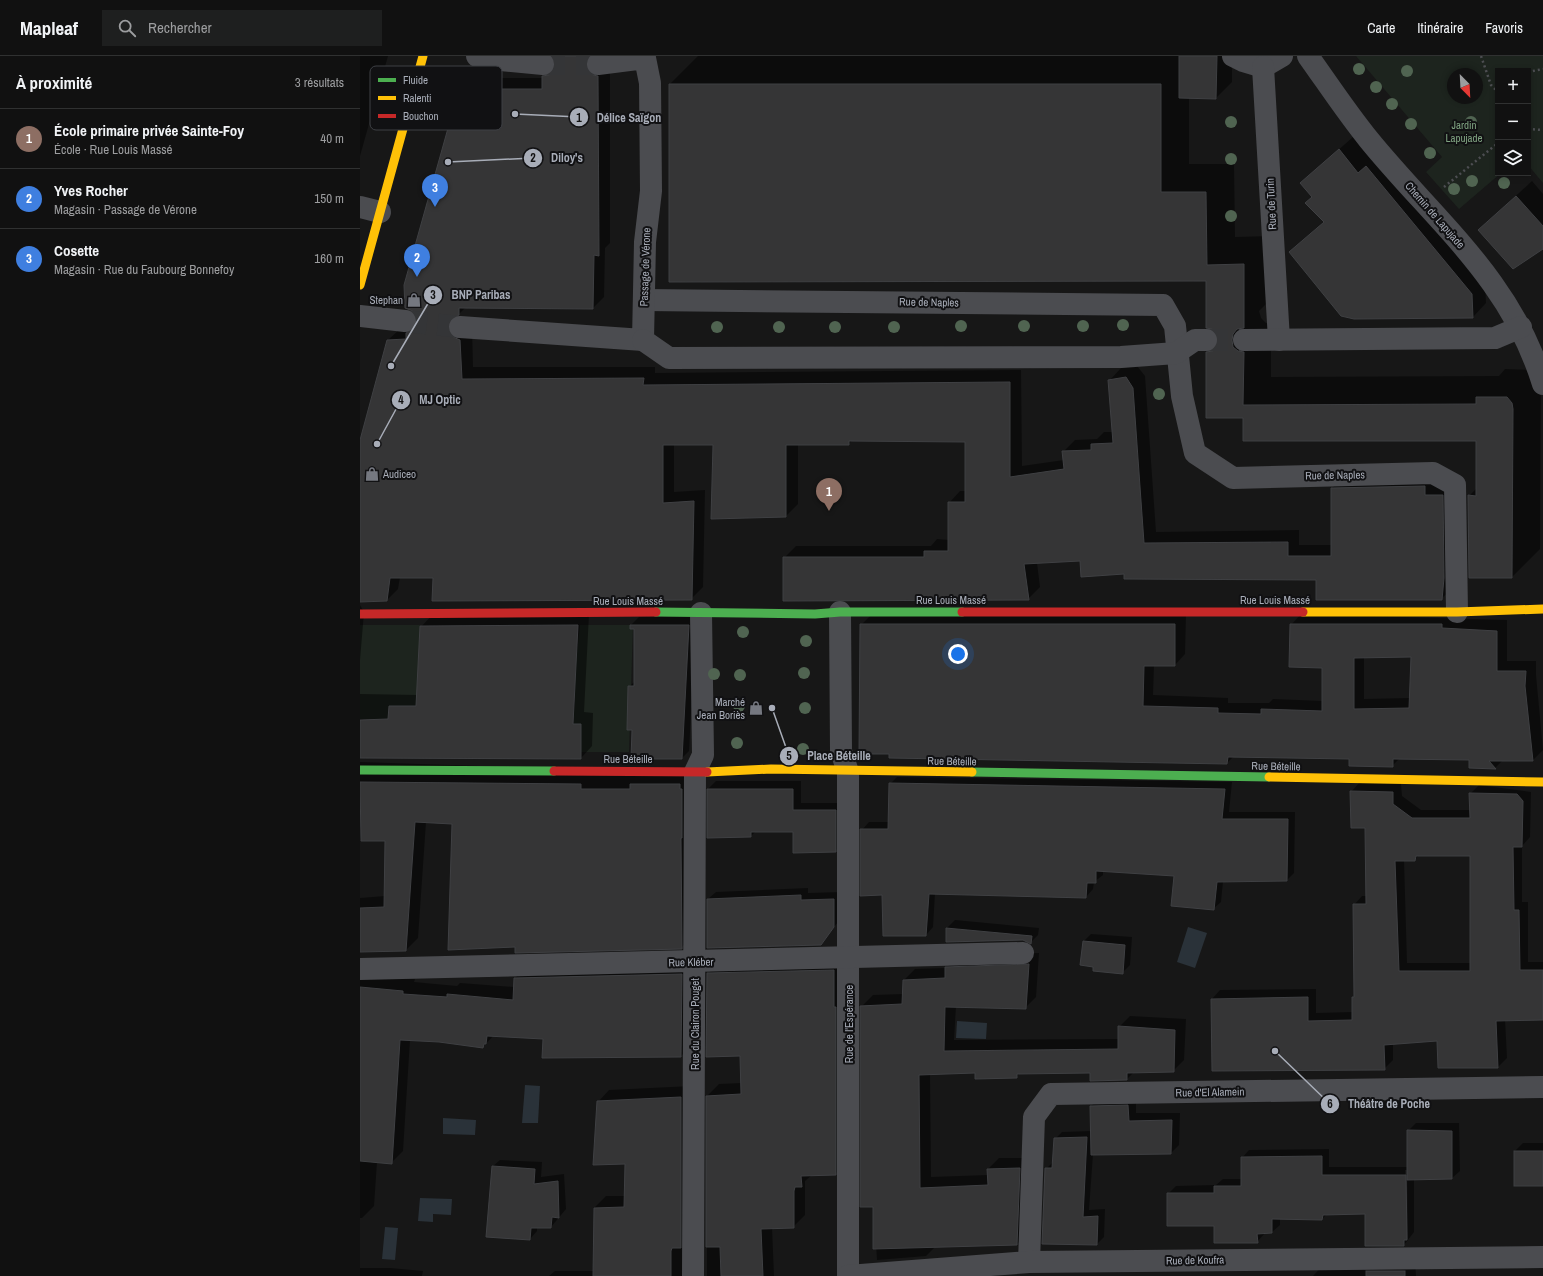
<!DOCTYPE html>
<html lang="fr">
<head>
<meta charset="utf-8">
<style>
  body { margin:0; font-family:"Archivo Narrow",sans-serif; background:#1e1f1f; color:#f1f3f6 }
  .controls { position:absolute; right:12px; top:12px; display:grid; overflow:hidden; border-radius:0px; box-shadow:0 2px 6px #0003 }
  .controls button { width:36px; height:36px; display:grid; place-items:center; padding:0; border:0; border-bottom:1px solid #303131; background:#111; color:#f1f3f6; font:20px sans-serif }
  .compass { position:absolute; left:1087px; top:12px; width:36px; height:36px; border-radius:50%; background:#111; box-shadow:0 2px 6px #0003; rotate:156deg }
  .you { position:absolute; left:598px; top:598px; width:14px; height:14px; margin:-10px; border:3px solid #fff; border-radius:50%; background:#1a73e8; box-shadow:0 0 0 6px #1a73e833 }
  .badge { display:grid; place-items:center; width:26px; height:26px; border-radius:50%; background:#0b8043; color:#fff; font-size:13px; font-weight:700 }
  .pin { position:absolute; translate:-50% -33px; filter:drop-shadow(0 1px 2px #0008) }
  .pin::after { content:''; position:absolute; top:21px; width:14px; height:12px; background:inherit; clip-path:polygon(0 0,100% 0,50% 100%) }
  .list { margin:0; padding:0; list-style:none }
  h2 { display:flex; justify-content:space-between; align-items:center; height:52px; margin:0; padding:0 16px; font-size:17px }
  h2 small { font-size:13px; font-weight:400; color:#9c9d9f }
  .list li { display:grid; grid-template-columns:26px 1fr auto; gap:12px; align-items:center; box-sizing:border-box; height:60px; padding:0 16px; border-top:1px solid #303131 }
  .list b { display:block; font-size:15px; white-space:nowrap }
  .list p { margin:0; font-size:13px; white-space:nowrap; color:#9c9d9f }
  .list em { font-size:13px; font-style:normal; color:#9c9d9f }
  .icon { flex:none; width:22px; height:22px; fill:none; stroke:currentColor; stroke-width:2; stroke-linecap:round; stroke-linejoin:round }
  .map { position:relative; flex:none; width:1183px; height:1220px; overflow:hidden }
  header { display:flex; align-items:center; gap:24px; box-sizing:border-box; height:56px; padding:0 20px; background:#111; border-bottom:1px solid #303131 }
  header strong { font-size:19px }
  nav { display:flex; gap:22px; margin-inline-start:auto; font-size:14px }
  .search { width:280px; height:36px; background:#1e1f1f; display:flex; align-items:center; gap:10px; box-sizing:border-box; padding:0 14px; border-radius:0px; color:#9c9d9f; font-size:15px }
  main { display:flex }
  aside { flex:1; background:#111 }
  .map>svg:first-child { display:block }
  .green { fill:#1d241e; fill-rule:evenodd }
  .water { fill:#2a3239 }
  .shadow { fill:#0007; fill-rule:evenodd }
  .building { fill:#353536; stroke:#3f4043; fill-rule:evenodd }
  .lines { fill:none; stroke-linecap:round; stroke-linejoin:round }
  .street-tunnel { stroke:#343537; stroke-width:22; stroke-dasharray:22 11; stroke-linecap:butt }
  .path { stroke:#4d4e52; stroke-width:2.5; stroke-dasharray:2 3; stroke-linecap:butt }
  .street { stroke:#4b4c50; stroke-width:22 }
  .fast { stroke:#4caf50; stroke-width:9 }
  .slow { stroke:#ffc107; stroke-width:9 }
  .jam { stroke:#c62828; stroke-width:9 }
  .tree { fill:#506451 }
  .labels { text-anchor:middle; stroke-width:4; stroke-linejoin:round; paint-order:stroke }
  .park-label { font-size:11px; fill:#7fa381; stroke:#111113 }
  .street-label { font-size:11px; fill:#a8adb8; stroke:#111113 }
  .poi-label { font-size:11px; fill:#a8adb8; stroke:#111113; text-anchor:end }
  .key { fill:#111113; stroke:#3e4045; stroke-width:1 }
  .key-label { font-size:11px; fill:#a8adb8 }
  .leader { fill:none; stroke:#a8adb8; stroke-width:1.5 }
  .callout-dot { fill:#a8adb8; stroke:#111113; stroke-width:1.5 }
  .mark-label { font-size:12px; text-anchor:middle; font-weight:bold; fill:#111 }
  .callout-label { font-size:12px; text-anchor:middle; font-weight:bold; fill:#a8adb8; stroke:#111113; stroke-width:4; stroke-linejoin:round; paint-order:stroke }
</style>
</head>
<body>
<header>
<strong>Mapleaf</strong>
<div class="search"><svg class="icon" aria-label="search" viewBox="0 0 24 24"><circle cx="10" cy="10" r="6"/><path d="M15 15l6 6"/></svg>Rechercher</div>
<nav><a>Carte</a><a>Itinéraire</a><a>Favoris</a></nav>
</header>
<main>
<aside>
<h2>À proximité<small>3 résultats</small></h2>
<ul class="list">
<li><span class="badge" style="background:#8d6e63">1</span><div><b>École primaire privée Sainte-Foy</b><p>École · Rue Louis Massé</p></div><em>40 m</em></li>
<li><span class="badge" style="background:#3f7fe0">2</span><div><b>Yves Rocher</b><p>Magasin · Passage de Vérone</p></div><em>150 m</em></li>
<li><span class="badge" style="background:#3f7fe0">3</span><div><b>Cosette</b><p>Magasin · Rue du Faubourg Bonnefoy</p></div><em>160 m</em></li>
</ul>
</aside>
<div class="map">
<svg width="1183" height="1220" viewBox="0 0 1183 1220">
  <rect width="100%" height="100%" fill="#171717"/>
  <g class="green">
    <path d="M 996,0 L 1183,0 L 1183,127 L 1168,109 L 1168,15 L 1138,15 L 1138,117 L 1141,117 L 1099,153 L 1066,116 L 1082,101 ZM 1093,18 L 1117,18 L 1117,42 L 1093,42 Z"/>
    <polygon points="0,569 60,569 57,634 64,663 0,663"/>
    <polygon points="220,569 273,569 269,696 212,696 215,642 179,643 180,604 216,604"/>
  </g>
  <g class="water">
    <polygon points="828,871 847,877 835,912 817,906"/>
    <polygon points="597,965 627,967 626,983 596,982"/>
    <polygon points="165,1029 180,1030 178,1067 162,1067"/>
    <polygon points="83,1062 116,1064 115,1079 83,1078"/>
    <polygon points="60,1142 92,1143 91,1159 73,1158 73,1166 58,1165"/>
    <polygon points="25,1171 38,1172 35,1204 22,1203"/>
  </g>
  <g class="shadow">
    <polygon points="0,0 28,0 0,100"/>
    <polygon points="193,0 238,0 250,9 250,187 245,192 244,241 233,252 106,251 99,258 100,265 112,272 113,311 295,311 295,317 661,314 662,410 704,404 703,396 715,384 737,383 744,376 754,376 750,324 761,312 777,310 785,320 796,476 939,474 939,489 972,489 972,432 983,421 1094,428 1094,531 1082,542 957,523 765,517 721,504 677,507 680,531 669,542 424,502 436,490 571,490 577,483 589,484 589,447 600,435 606,435 606,385 492,384 489,388 438,388 438,448 426,460 354,388 314,388 314,436 345,434 343,531 331,543 74,521 40,521 38,533 27,544 0,545 0,388 28,284 40,273 52,272 58,266 99,33 111,22 183,22 195,9"/>
    <polygon points="338,0 872,0 872,26 856,42 829,42 829,108 874,108 875,181 912,180 912,242 899,255 901,262 906,267 911,268 911,321 1139,320 1145,313 1175,314 1181,324 1180,493 1152,521 1109,440 1117,432 1117,384 884,361 847,297 860,284 847,224 310,28"/>
    <polygon points="993,81 1012,104 1020,98 1125,225 1126,247 1113,261 930,196 964,165 953,141 941,127"/>
    <polygon points="1172,125 1183,138 1183,191 1119,174"/>
    <polygon points="0,549 4,556 0,604"/>
    <polygon points="229,558 224,656 233,657 232,690 221,702 0,701 0,638 58,639 61,571 72,559"/>
    <path d="M 512,558 L 826,558 L 825,598 L 815,609 L 794,609 L 793,639 L 868,642 L 868,647 L 909,647 L 913,643 L 963,645 L 963,611 L 931,569 L 941,558 L 1147,564 L 1147,605 L 1176,605 L 1176,619 L 1183,694 L 1173,704 L 1143,704 L 1135,712 L 1110,711 L 1110,703 L 1040,702 L 1032,710 L 989,702 L 874,700 L 867,707 L 501,569 ZM 1004,600 L 1052,600 L 1050,642 L 1004,643 Z"/>
    <polygon points="279,561 336,561 329,695 322,702 274,673 269,631 275,625 275,572 271,569"/>
    <polygon points="0,706 332,717 333,880 321,892 156,890 94,767 66,766 58,882 46,894 0,895 0,842 25,840 26,784 0,784"/>
    <polygon points="537,721 872,726 869,756 935,756 934,817 927,824 863,825 861,846 853,853 815,819 743,814 743,819 734,826 733,833 726,841 575,837 573,871 566,879 523,837 502,774 509,766 529,766 530,728"/>
    <polygon points="356,725 441,725 441,747 483,747 483,787 475,795 434,775 396,775 391,780 348,733"/>
    <path d="M 999,727 L 1041,728 L 1042,740 L 1061,754 L 1111,754 L 1110,738 L 1119,729 L 1171,736 L 1170,781 L 1162,790 L 1162,846 L 1168,846 L 1168,906 L 1183,906 L 1183,963 L 1145,963 L 1147,1002 L 1138,1011 L 1079,1011 L 1078,983 L 1033,987 L 1033,1004 L 1024,1013 L 853,1014 L 852,943 L 860,934 L 956,933 L 956,957 L 993,956 L 993,941 L 995,939 L 994,849 L 1002,840 L 1007,840 L 1006,771 L 991,736 ZM 1059,799 L 1111,799 L 1111,907 L 1047,907 L 1044,804 L 1055,804 Z"/>
    <polygon points="448,832 448,837 482,836 481,862 461,888 348,843 356,836"/>
    <polygon points="595,864 679,872 678,879 671,886 663,884 587,872"/>
    <polygon points="731,878 772,881 770,909 762,917 724,885"/>
    <polygon points="679,897 676,941 665,952 596,950 594,984 759,983 759,971 770,960 826,963 824,1004 813,1015 774,1016 767,1023 731,1016 660,1017 656,1021 616,1016 570,1018 571,1121 628,1119 628,1113 639,1102 670,1102 668,1177 657,1188 575,1191 566,1200 517,1204 502,950 513,939 544,938 544,924 555,913 586,912 597,901"/>
    <polygon points="485,903 487,1107 475,1118 452,1119 445,1125 445,1159 433,1171 412,1171 414,1220 347,1220 347,1040 359,1028 382,1027 381,999 348,918 359,906"/>
    <polygon points="333,907 333,989 321,1000 185,983 134,979 123,991 79,985 50,984 43,1095 31,1107 17,1106 14,1150 2,1162 0,1162 0,919 55,923 54,926 97,930 100,927 154,931 155,922 166,911"/>
    <polygon points="332,1030 341,1220 189,1220 195,1215 234,1215 234,1152 246,1140 265,1140 266,1107 238,1046 249,1034"/>
    <polygon points="776,1042 776,1057 820,1057 819,1089 811,1097 733,1098 729,1154 745,1153 744,1181 737,1188 683,1188 686,1113 693,1106 695,1083 702,1076 732,1075 731,1050 739,1043"/>
    <path d="M 1056,1067 L 1099,1067 L 1100,1115 L 1092,1122 L 1054,1123 L 1054,1176 L 1044,1189 L 1006,1157 L 967,1158 L 962,1163 L 920,1162 L 920,1169 L 912,1176 L 905,1177 L 897,1186 L 855,1168 L 808,1138 L 816,1130 L 856,1129 L 863,1123 L 882,1123 L 882,1102 L 889,1094 L 969,1093 L 969,1111 L 1048,1111 L 1048,1075 ZM 1045,1114 L 1047,1114 L 1048,1183 L 1046,1183 Z"/>
    <polygon points="1163,1087 1183,1087 1183,1129 1155,1095"/>
    <polygon points="140,1104 182,1106 181,1121 204,1118 206,1153 191,1171 177,1171 177,1175 170,1183 132,1111"/>
    <polygon points="1055,1204 1056,1220 953,1220 964,1208"/>
    <polygon points="0,1212 30,1212 63,1215 62,1220 0,1220"/>
  </g>
  <g class="building">
    <polygon points="192,0 229,0 226,9 228,15 233,19 238,20 239,200 234,199 233,253 99,252 99,259 90,264 88,271 89,277 93,281 100,284 102,323 284,322 283,329 650,326 650,421 704,413 702,395 731,394 731,388 753,387 748,324 766,321 773,332 784,487 928,486 928,500 971,500 971,432 1065,430 1065,439 1083,439 1084,522 1082,544 956,544 956,524 764,523 764,518 721,521 720,505 664,508 669,544 423,545 423,501 564,501 564,495 588,495 588,446 605,446 605,386 489,385 489,389 426,389 426,461 351,463 353,389 303,389 303,447 334,445 332,544 72,545 73,522 30,522 27,545 0,546 0,384 27,284 46,283 46,277 55,273 57,267 57,260 53,255 45,252 44,229 99,33 182,33 182,20 189,19 193,16 195,10"/>
    <polygon points="819,0 857,0 856,43 819,42"/>
    <polygon points="309,28 801,28 801,136 846,136 847,209 884,208 884,272 877,273 873,278 872,284 873,291 878,295 884,296 883,349 1116,348 1116,341 1147,341 1152,347 1153,353 1152,522 1109,522 1108,439 1116,440 1116,385 883,385 883,362 846,362 846,296 853,295 857,290 858,284 857,277 852,273 846,272 846,225 309,226"/>
    <polygon points="979,93 998,117 1006,110 1112,238 1113,262 994,263 981,260 929,196 964,166 945,147 952,141 940,127"/>
    <polygon points="1156,140 1183,170 1183,193 1153,213 1118,174"/>
    <path d="M 500,568 L 815,568 L 815,610 L 784,610 L 783,650 L 858,652 L 858,657 L 901,658 L 901,653 L 962,655 L 962,612 L 929,611 L 930,568 L 1082,568 L 1082,572 L 1137,575 L 1137,615 L 1166,615 L 1165,630 L 1173,705 L 1129,705 L 1136,713 L 1109,712 L 1109,704 L 1033,703 L 1033,711 L 989,710 L 989,703 L 868,701 L 867,708 L 529,702 L 529,698 L 499,698 ZM 1051,601 L 1049,652 L 994,653 L 994,602 Z"/>
    <polygon points="218,569 213,668 221,668 221,703 0,702 0,664 28,663 29,650 56,650 60,570"/>
    <polygon points="270,569 329,569 322,703 271,703 272,674 267,674 268,630 274,630 274,573 270,573"/>
    <polygon points="0,726 221,728 221,733 270,733 270,728 320,728 320,733 322,733 322,782 321,782 322,893 155,897 155,891 88,894 92,768 55,766 46,895 0,896 0,852 24,851 25,785 1,785"/>
    <polygon points="529,727 865,733 862,763 928,763 927,825 857,826 854,854 811,850 814,820 736,815 736,827 727,827 726,842 569,838 566,880 523,880 522,839 500,840 500,773 528,773"/>
    <polygon points="347,733 433,733 433,754 476,754 476,796 433,797 433,776 391,776 391,781 347,782"/>
    <path d="M 990,735 L 1033,736 L 1033,748 L 1052,762 L 1110,762 L 1109,737 L 1157,738 L 1163,745 L 1162,791 L 1153,791 L 1154,854 L 1159,854 L 1160,914 L 1183,914 L 1183,964 L 1136,965 L 1138,1012 L 1078,1012 L 1077,985 L 1024,989 L 1025,1014 L 852,1015 L 851,943 L 948,941 L 948,965 L 992,964 L 992,941 L 994,941 L 993,848 L 1006,848 L 1005,772 L 991,772 ZM 1056,800 L 1110,800 L 1110,915 L 1039,915 L 1035,805 L 1055,805 Z"/>
    <polygon points="441,839 441,844 474,843 474,871 461,889 347,892 347,843"/>
    <polygon points="586,872 672,880 671,888 663,884 586,886"/>
    <polygon points="723,885 765,889 763,918 733,915 733,911 720,909"/>
    <polygon points="669,908 666,953 585,951 584,995 758,993 758,970 815,974 814,1016 767,1017 767,1024 730,1025 730,1017 657,1018 657,1022 615,1023 615,1017 559,1019 560,1132 628,1129 627,1113 660,1112 657,1189 513,1193 513,1151 500,1151 500,950 542,948 543,924 585,922 585,911"/>
    <polygon points="474,914 474,951 476,951 476,1119 441,1120 442,1131 435,1131 434,1135 434,1172 401,1173 403,1220 361,1220 360,1191 346,1191 346,1040 381,1038 380,1000 346,1001 347,917"/>
    <polygon points="322,918 321,1001 182,1002 183,983 127,980 126,988 124,988 123,992 79,986 40,984 32,1108 0,1105 0,931 43,935 43,938 87,941 87,938 153,944 154,922"/>
    <polygon points="321,1041 321,1192 312,1192 311,1195 311,1220 233,1220 234,1152 264,1151 265,1108 233,1109 237,1045"/>
    <polygon points="768,1049 769,1065 812,1064 811,1098 731,1099 730,1050"/>
    <polygon points="1047,1074 1092,1075 1092,1123 1047,1124"/>
    <polygon points="727,1081 723,1161 738,1160 737,1189 682,1188 685,1112 692,1112 694,1082"/>
    <rect x="1154" y="1095" width="29" height="35"/>
    <polygon points="962,1100 962,1119 1046,1119 1047,1184 1044,1184 1044,1190 1005,1190 1005,1158 963,1159 962,1164 912,1163 912,1177 897,1178 898,1187 854,1187 854,1170 807,1170 807,1137 854,1137 854,1130 881,1130 881,1101"/>
    <polygon points="132,1110 175,1113 174,1128 198,1125 199,1162 192,1161 191,1172 171,1172 170,1184 126,1181"/>
    <rect x="1006" y="1215" width="39" height="5"/>
  </g>
  <g class="lines">
    <g class="street-tunnel">
      <polyline points="183,8 238,8"/>
      <polyline points="45,265 100,271"/>
      <polyline points="846,284 884,284"/>
    </g>
    <g class="path">
      <polyline points="1121,0 1131,29 1138,36"/>
      <polyline points="1168,16 1183,13"/>
      <polyline points="1168,73 1183,74"/>
      <polyline points="1084,131 1138,87"/>
    </g>
    <g class="street">
      <polyline points="117,0 130,3 183,8"/>
      <polyline points="873,0 883,5 903,11 922,0"/>
      <path d="M 948,0 C 968,28 987,57 1009,84 C 1075,165 1151,223 1183,328"/>
      <polyline points="903,11 919,284"/>
      <polyline points="0,151 20,156"/>
      <polyline points="284,244 803,249 815,270 822,340 835,397 873,422 1073,417 1095,429 1097,556"/>
      <polyline points="0,260 45,265"/>
      <polyline points="100,271 283,284 285,186 291,135 290,27 285,2 238,8"/>
      <polyline points="283,284 309,302 761,301 816,297 835,284 846,284"/>
      <polyline points="884,284 1135,282 1161,271"/>
      <polyline points="480,556 481,695 488,716 488,1220"/>
      <polyline points="0,913 663,897"/>
      <polyline points="669,1206 674,1061 691,1038 1183,1031"/>
      <polyline points="333,1220 335,716 343,699 341,557"/>
      <polyline points="488,1220 669,1206 1183,1201"/>
    </g>
    <g class="fast">
      <polyline points="296,556 455,558 480,556 602,556"/>
      <polyline points="0,714 194,715"/>
      <polyline points="612,716 909,721"/>
    </g>
    <g class="slow">
      <polyline points="0,229 63,0"/>
      <polyline points="943,556 1097,556 1183,553"/>
      <polyline points="347,716 411,713 612,716"/>
      <polyline points="909,721 1183,726"/>
    </g>
    <g class="jam">
      <polyline points="602,556 943,556"/>
      <polyline points="0,558 296,556"/>
      <polyline points="194,715 347,716"/>
    </g>
  </g>
  <g class="tree">
    <circle cx="999" cy="13" r="6"/>
    <circle cx="1047" cy="15" r="6"/>
    <circle cx="1016" cy="31" r="6"/>
    <circle cx="1032" cy="48" r="6"/>
    <circle cx="871" cy="66" r="6"/>
    <circle cx="1111" cy="66" r="6"/>
    <circle cx="1051" cy="68" r="6"/>
    <circle cx="1070" cy="97" r="6"/>
    <circle cx="871" cy="103" r="6"/>
    <circle cx="1112" cy="125" r="6"/>
    <circle cx="1144" cy="127" r="6"/>
    <circle cx="1094" cy="133" r="6"/>
    <circle cx="871" cy="160" r="6"/>
    <circle cx="763" cy="269" r="6"/>
    <circle cx="601" cy="270" r="6"/>
    <circle cx="664" cy="270" r="6"/>
    <circle cx="723" cy="270" r="6"/>
    <circle cx="357" cy="271" r="6"/>
    <circle cx="419" cy="271" r="6"/>
    <circle cx="475" cy="271" r="6"/>
    <circle cx="534" cy="271" r="6"/>
    <circle cx="799" cy="338" r="6"/>
    <circle cx="383" cy="576" r="6"/>
    <circle cx="446" cy="585" r="6"/>
    <circle cx="444" cy="617" r="6"/>
    <circle cx="354" cy="618" r="6"/>
    <circle cx="380" cy="619" r="6"/>
    <circle cx="379" cy="650" r="6"/>
    <circle cx="445" cy="652" r="6"/>
    <circle cx="377" cy="687" r="6"/>
    <circle cx="443" cy="693" r="6"/>
  </g>
  <defs>
    <symbol id="shop-bare" viewBox="-9 -9 18 18"><path d="M-5-2.5h2.3a2.7 3.5 0 0 1 5.4 0H5L5.5 6h-11ZM-1.5-2.5h3a1.5 2.3 0 0 0-3 0Z" fill="#757880" stroke="#111113" stroke-width="2.5" paint-order="stroke"/></symbol>
  </defs>
  <g fill-rule="evenodd">
    <use href="#shop-bare" x="44" y="234" width="20" height="20"/>
    <use href="#shop-bare" x="2" y="408" width="20" height="20"/>
    <use href="#shop-bare" x="386" y="642" width="20" height="20"/>
  </g>
  <g class="labels">
    <g class="park-label">
      <text x="1104" y="73">Jardin<tspan x="1104" dy="13">Lapujade</tspan></text>
    </g>
    <g class="street-label">
      <text transform="translate(911 148) rotate(-93)" y="4">Rue de Turin</text>
      <text transform="translate(1075 159) rotate(49)" y="4">Chemin de Lapujade</text>
      <text transform="translate(285 211) rotate(-88)" y="4">Passage de Vérone</text>
      <text transform="translate(569 246) rotate(1)" y="4">Rue de Naples</text>
      <text transform="translate(975 419) rotate(-1)" y="4">Rue de Naples</text>
      <text x="591" y="548">Rue Louis Massé</text>
      <text x="915" y="548">Rue Louis Massé</text>
      <text x="268" y="549">Rue Louis Massé</text>
      <text x="268" y="707">Rue Béteille</text>
      <text transform="translate(592 705) rotate(1)" y="4">Rue Béteille</text>
      <text transform="translate(916 710) rotate(1)" y="4">Rue Béteille</text>
      <text transform="translate(331 906) rotate(-1)" y="4">Rue Kléber</text>
      <text transform="translate(335 968) rotate(-90)" y="4">Rue du Clairon Pouget</text>
      <text transform="translate(489 968) rotate(-90)" y="4">Rue de l'Espérance</text>
      <text transform="translate(850 1036) rotate(-1)" y="4">Rue d'El Alamein</text>
      <text transform="translate(835 1204) rotate(-1)" y="4">Rue de Koufra</text>
    </g>
    <g class="poi-label">
      <text x="43" y="248">Stephan</text>
      <text x="23" y="422" text-anchor="start">Audiceo</text>
      <text x="385" y="650">Marché<tspan x="385" dy="13">Jean Boriès</tspan></text>
    </g>
  </g>
  <rect x="10" y="10" width="132" height="64" rx="6" class="key"/>
  <rect x="18" y="22" width="18" height="4" fill="#4caf50"/>
  <rect x="18" y="40" width="18" height="4" fill="#ffc107"/>
  <rect x="18" y="58" width="18" height="4" fill="#c62828"/>
  <g class="key-label">
    <text x="43" y="28">Fluide</text>
    <text x="43" y="46">Ralenti</text>
    <text x="43" y="64">Bouchon</text>
  </g>
  <path class="leader" d="M155 58L219 61M88 106L173 102M31 310L73 239M17 388L41 344M412 652L429 700M915 995L970 1048"/>
  <g class="callout-dot">
    <circle cx="155" cy="58" r="4"/>
    <circle cx="88" cy="106" r="4"/>
    <circle cx="31" cy="310" r="4"/>
    <circle cx="17" cy="388" r="4"/>
    <circle cx="412" cy="652" r="4"/>
    <circle cx="915" cy="995" r="4"/>
    <circle cx="219" cy="61" r="10"/>
    <circle cx="173" cy="102" r="10"/>
    <circle cx="73" cy="239" r="10"/>
    <circle cx="41" cy="344" r="10"/>
    <circle cx="429" cy="700" r="10"/>
    <circle cx="970" cy="1048" r="10"/>
  </g>
  <g class="mark-label">
    <text x="219" y="66">1</text>
    <text x="173" y="106">2</text>
    <text x="73" y="243">3</text>
    <text x="41" y="348">4</text>
    <text x="429" y="704">5</text>
    <text x="970" y="1052">6</text>
  </g>
  <g class="callout-label">
    <text x="269" y="66">Délice Saïgon</text>
    <text x="207" y="106">Diloy's</text>
    <text x="121" y="243">BNP Paribas</text>
    <text x="80" y="348">MJ Optic</text>
    <text x="479" y="704">Place Béteille</text>
    <text x="1029" y="1052">Théâtre de Poche</text>
  </g>
</svg>
<div class="controls">
<button>+</button>
<button>−</button>
<button><svg class="icon" aria-label="layers" viewBox="0 0 24 24"><path d="M12 4l9 5-9 5-9-5zM3 14l9 5 9-5"/></svg></button>
</div>
<svg class="compass" viewBox="-18 -18 36 36"><path d="M0-13l5 13h-10z" fill="#e53935"/><path d="M0 13l5-13h-10z" fill="#9c9d9f"/></svg>
<div class="you"></div>
<div class="pin badge" style="left:469px;top:455px;background:#8d6e63">1</div>
<div class="pin badge" style="left:57px;top:221px;background:#3f7fe0">2</div>
<div class="pin badge" style="left:75px;top:151px;background:#3f7fe0">3</div>
</div>
</main>
</body>
</html>
